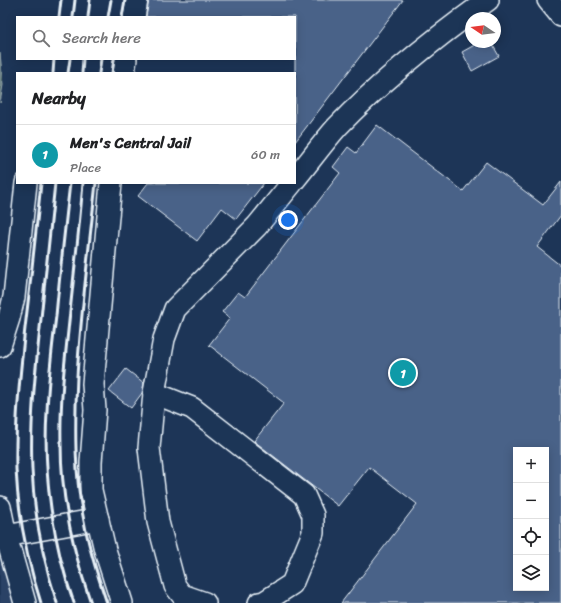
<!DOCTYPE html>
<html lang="en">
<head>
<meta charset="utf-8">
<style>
  body { margin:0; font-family:Sriracha,sans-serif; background:#f2f2f2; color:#202124 }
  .controls { position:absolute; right:12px; bottom:12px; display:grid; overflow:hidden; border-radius:0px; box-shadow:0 2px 10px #0003 }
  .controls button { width:36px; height:36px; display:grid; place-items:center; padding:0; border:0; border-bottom:1px solid #e0e0e0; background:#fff; color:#202124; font:20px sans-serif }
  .compass { position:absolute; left:465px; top:12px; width:36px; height:36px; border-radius:50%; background:#fff; box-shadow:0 2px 10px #0003; rotate:283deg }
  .you { position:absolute; left:288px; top:220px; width:14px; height:14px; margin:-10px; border:3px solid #fff; border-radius:50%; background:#1a73e8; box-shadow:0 0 0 6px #1a73e833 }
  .badge { display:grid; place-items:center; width:26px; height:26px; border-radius:50%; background:#b45309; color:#fff; font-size:13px; font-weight:700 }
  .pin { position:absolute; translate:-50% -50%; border:2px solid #fff; box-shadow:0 1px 4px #0006 }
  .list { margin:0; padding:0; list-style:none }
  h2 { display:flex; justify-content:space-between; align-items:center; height:52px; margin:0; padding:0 16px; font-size:17px }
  h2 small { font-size:13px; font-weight:400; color:#757577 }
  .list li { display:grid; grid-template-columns:26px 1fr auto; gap:12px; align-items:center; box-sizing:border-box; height:60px; padding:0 16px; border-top:1px solid #e0e0e0 }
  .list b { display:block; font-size:15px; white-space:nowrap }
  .list p { margin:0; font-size:13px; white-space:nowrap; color:#757577 }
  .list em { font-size:13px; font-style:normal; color:#757577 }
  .icon { flex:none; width:22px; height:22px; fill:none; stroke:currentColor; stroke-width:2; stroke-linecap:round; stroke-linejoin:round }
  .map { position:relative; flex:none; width:561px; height:603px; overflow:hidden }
  .search { position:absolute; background:#fff; box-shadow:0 2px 10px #0003; left:16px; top:16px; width:280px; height:44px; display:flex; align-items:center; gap:10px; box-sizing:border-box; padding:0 14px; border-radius:0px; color:#757577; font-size:15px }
  .panel { position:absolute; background:#fff; box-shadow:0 2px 10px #0003; left:16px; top:72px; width:280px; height:112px; border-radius:0px }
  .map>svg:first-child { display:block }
  .built { fill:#2a4266 }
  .green { fill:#556d6a; stroke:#9eafb1 }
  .building { fill:#4a6288; stroke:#e8f1f8; fill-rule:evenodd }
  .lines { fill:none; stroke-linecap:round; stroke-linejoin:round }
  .minor-casing { stroke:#e8f1f8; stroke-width:24 }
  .minor { stroke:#1d3557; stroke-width:21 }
  .rail { stroke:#e8f1f8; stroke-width:3 }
</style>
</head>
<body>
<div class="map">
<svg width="561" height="603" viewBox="0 0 561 603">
  <rect width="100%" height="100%" fill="#1d3557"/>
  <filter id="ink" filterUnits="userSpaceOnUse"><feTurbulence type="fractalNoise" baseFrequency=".025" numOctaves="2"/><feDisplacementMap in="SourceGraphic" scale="8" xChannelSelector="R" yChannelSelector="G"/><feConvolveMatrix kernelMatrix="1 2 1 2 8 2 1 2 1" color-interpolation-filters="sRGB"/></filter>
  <g filter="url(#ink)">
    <polygon class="built" points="0,560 6,560 19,603 0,603"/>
    <polygon class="green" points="0,53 3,85 0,103"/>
    <g class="building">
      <polygon points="149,0 403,0 295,142 295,17 146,17"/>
      <polygon points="480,42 491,42 499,56 472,71 462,52"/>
      <path d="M 377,125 L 463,191 L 486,162 L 543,205 L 561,182 L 561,215 L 537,247 L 561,266 L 561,603 L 341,603 L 417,504 L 369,467 L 338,506 L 254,441 L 284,403 L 209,345 L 230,318 L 222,312 L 238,292 L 245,297 L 340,173 L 333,167 L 348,147 L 356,153 ZM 516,450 L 546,450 L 546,588 L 516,588 Z"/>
      <polygon points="148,183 264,183 236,219 222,208 197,241 138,196"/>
      <polygon points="126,369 144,383 142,393 131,408 109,391"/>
    </g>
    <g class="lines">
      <defs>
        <g id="minor">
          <polyline points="548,0 561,16"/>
          <polyline points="134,17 137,0"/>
          <polyline points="124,73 126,59"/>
          <path d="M 295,179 C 309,162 322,144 337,127 C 382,80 435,38 488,0"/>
          <polyline points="111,183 93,384 95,410 91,462 91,490 105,550 122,603"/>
          <polyline points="0,346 9,318 14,297 26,183"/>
          <polyline points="154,393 192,408 304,495 313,515 313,533 292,584 264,602 259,603"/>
          <polyline points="0,507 6,536 25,603"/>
          <polyline points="6,536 98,519"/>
          <polyline points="205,603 182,595 175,586 158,522 149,448 154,393 164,339 175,309 257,226 292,183"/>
        </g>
      </defs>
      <use href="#minor" class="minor-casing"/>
      <use href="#minor" class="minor"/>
      <g class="rail">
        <polyline points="59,17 61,0"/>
        <polyline points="73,17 75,0"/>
        <polyline points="88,17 90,0"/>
        <polyline points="108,17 111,0"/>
        <polyline points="122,17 125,0"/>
        <polyline points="53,73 54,59"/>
        <polyline points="68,73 70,59"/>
        <polyline points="82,73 83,59"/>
        <polyline points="99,73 101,59"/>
        <polyline points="112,73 114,59"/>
        <path d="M 41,183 C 36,231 31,279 25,328 C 20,375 15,422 16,469 C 18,514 27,560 41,603"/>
        <path d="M 55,183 C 50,231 45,279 40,328 C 35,375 30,422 32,469 C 34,515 43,560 57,603"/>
        <path d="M 70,183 C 65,227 60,271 56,316 C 52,348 48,380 47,412 C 43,474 53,545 74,603"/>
        <path d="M 83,183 C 79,232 73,282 68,331 C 64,368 60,405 61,443 C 61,497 73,552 91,603"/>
        <path d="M 96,183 C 89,247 81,312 77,376 C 75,425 74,474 84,521 C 89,549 98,577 107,603"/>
      </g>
    </g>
  </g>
</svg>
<div class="controls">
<button>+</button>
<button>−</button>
<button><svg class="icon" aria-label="locate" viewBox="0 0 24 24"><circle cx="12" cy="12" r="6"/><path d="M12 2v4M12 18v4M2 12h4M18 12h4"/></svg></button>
<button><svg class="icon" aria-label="layers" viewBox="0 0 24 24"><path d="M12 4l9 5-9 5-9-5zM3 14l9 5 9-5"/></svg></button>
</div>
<svg class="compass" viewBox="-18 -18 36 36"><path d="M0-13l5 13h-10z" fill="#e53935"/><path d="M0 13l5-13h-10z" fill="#757577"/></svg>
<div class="you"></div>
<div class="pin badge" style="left:403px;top:373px;background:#0f9aa8">1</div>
<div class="search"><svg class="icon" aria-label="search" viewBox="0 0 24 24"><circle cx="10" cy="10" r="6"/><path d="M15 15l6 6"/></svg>Search here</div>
<section class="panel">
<h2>Nearby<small></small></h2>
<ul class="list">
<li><span class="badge" style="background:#0f9aa8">1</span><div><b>Men's Central Jail</b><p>Place</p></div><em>60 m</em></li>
</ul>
</section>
</div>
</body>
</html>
